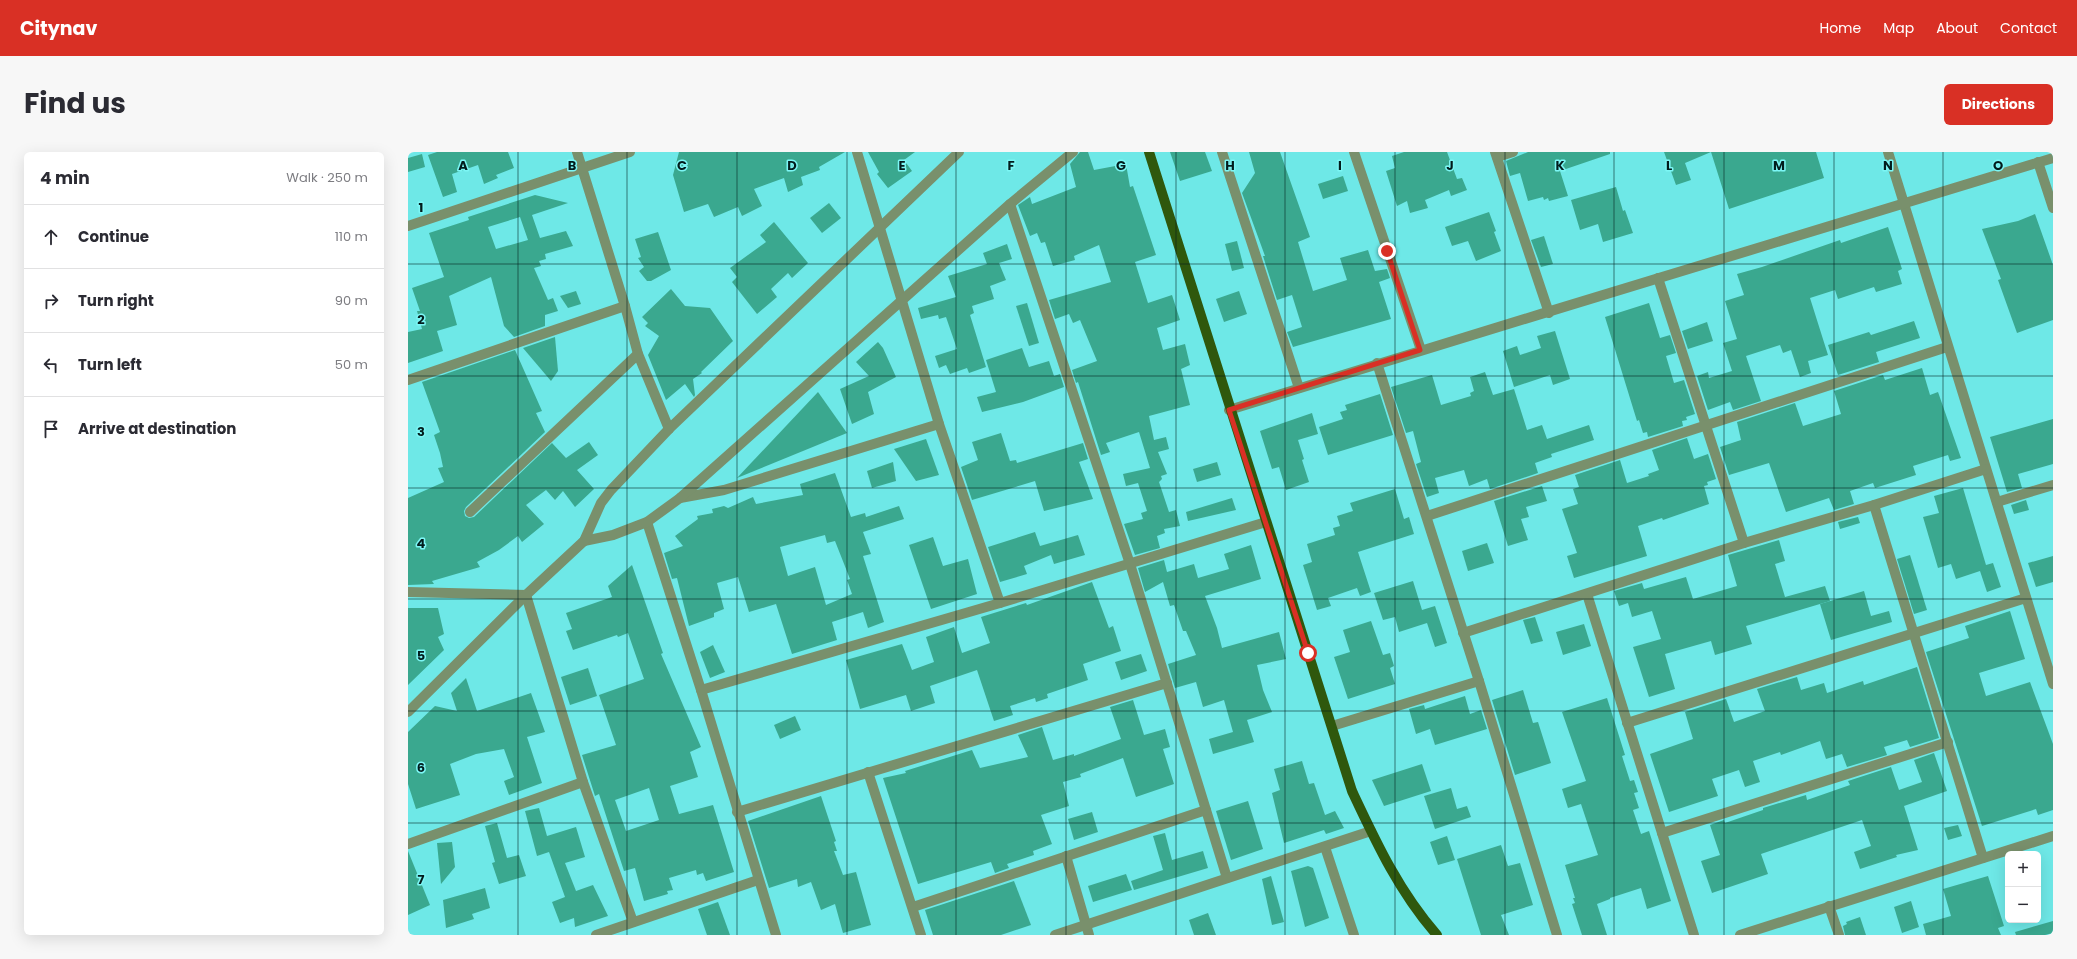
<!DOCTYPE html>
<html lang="en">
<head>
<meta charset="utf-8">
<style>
  body { margin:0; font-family:Poppins,sans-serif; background:#f7f7f7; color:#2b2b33 }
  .controls { position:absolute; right:12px; bottom:12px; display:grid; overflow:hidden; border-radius:6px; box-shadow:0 4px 16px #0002 }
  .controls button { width:36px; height:36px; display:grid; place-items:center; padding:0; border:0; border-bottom:1px solid #e1e1e2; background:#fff; color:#2b2b33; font:20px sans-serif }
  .stop { position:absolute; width:12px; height:12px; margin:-9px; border:3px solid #d93025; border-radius:50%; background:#fff }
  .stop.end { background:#d93025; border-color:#fff; box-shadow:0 1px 4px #0008 }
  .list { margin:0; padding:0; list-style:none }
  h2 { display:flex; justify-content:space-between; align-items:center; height:52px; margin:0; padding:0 16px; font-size:17px }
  h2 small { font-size:13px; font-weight:400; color:#7c7c81 }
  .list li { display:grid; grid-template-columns:26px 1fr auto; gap:12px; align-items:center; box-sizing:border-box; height:64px; padding:0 16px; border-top:1px solid #e1e1e2 }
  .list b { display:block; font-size:15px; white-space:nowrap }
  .list em { font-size:13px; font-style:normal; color:#7c7c81 }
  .icon { flex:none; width:22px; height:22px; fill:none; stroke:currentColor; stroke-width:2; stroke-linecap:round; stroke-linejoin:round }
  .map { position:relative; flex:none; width:1645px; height:783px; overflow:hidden; border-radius:6px }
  header { display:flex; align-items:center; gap:24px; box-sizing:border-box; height:56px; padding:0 20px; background:#d93025; color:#fff }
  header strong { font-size:19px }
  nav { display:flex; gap:22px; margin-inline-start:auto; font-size:14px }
  .intro { display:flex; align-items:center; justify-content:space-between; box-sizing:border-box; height:96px; padding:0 24px }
  h1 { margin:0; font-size:28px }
  .button { padding:10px 18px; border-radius:6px; background:#d93025; color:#fff; font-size:14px; font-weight:700 }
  main { display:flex; gap:24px; padding:0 24px }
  aside { flex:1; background:#fff; border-radius:6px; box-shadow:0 4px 16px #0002 }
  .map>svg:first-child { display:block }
  .building { fill:#3aa88f; fill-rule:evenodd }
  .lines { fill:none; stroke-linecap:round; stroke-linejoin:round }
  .minor { stroke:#79906c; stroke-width:10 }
  .major { stroke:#2f580d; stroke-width:10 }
  .route { stroke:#d93025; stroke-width:5 }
  .grid { fill:none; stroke:#021c1c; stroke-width:1; stroke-opacity:0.55 }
  .grid-label { font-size:13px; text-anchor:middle; font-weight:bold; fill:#021c1c; stroke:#7cf6f5; stroke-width:3; stroke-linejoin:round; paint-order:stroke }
</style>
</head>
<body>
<header>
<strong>Citynav</strong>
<nav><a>Home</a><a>Map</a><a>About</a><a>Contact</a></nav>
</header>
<div class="intro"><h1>Find us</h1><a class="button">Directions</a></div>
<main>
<aside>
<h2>4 min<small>Walk · 250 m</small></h2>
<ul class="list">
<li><svg class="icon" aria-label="ahead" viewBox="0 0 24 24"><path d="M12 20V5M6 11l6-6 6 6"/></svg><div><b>Continue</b></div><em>110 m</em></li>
<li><svg class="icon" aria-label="right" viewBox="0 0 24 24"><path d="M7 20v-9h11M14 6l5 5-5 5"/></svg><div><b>Turn right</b></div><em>90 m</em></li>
<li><svg class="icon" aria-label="left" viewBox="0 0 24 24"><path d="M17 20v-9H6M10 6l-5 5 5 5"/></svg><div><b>Turn left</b></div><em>50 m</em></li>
<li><svg class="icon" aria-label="arrive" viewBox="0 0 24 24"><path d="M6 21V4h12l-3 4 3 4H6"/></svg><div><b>Arrive at destination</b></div></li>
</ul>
</aside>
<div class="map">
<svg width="1645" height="783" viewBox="0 0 1645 783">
  <rect width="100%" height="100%" fill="#6ee8e7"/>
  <g class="building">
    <polygon points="29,0 100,0 106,16 88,23 90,26 76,32 70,13 44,22 49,40 35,45 20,3"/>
    <polygon points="271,0 437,0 411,15 412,18 393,25 395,33 380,40 376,26 346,37 354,54 334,64 330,55 306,65 300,52 276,60 265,23"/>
    <polygon points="460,0 507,0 496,8 504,19 480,36 469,22 471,20"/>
    <polygon points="672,0 680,0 686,18 718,12 722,35 725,34 748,103 727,110 740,151 764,143 772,168 749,176 755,198 777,192 782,213 773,217 782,253 741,264 746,288 758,285 761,297 750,300 759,322 753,324 754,327 751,330 761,360 768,358 772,374 756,377 757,381 749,384 752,396 727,403 716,372 735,367 733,361 739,359 730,331 718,334 715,322 742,316 731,280 698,291 702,300 693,303 670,230 668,231 664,218 689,209 672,168 665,171 661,162 647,167 641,148 703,130 691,93 666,104 667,108 645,114 637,90 633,91 629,81 622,84 610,53 622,45 624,52 668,35 662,12"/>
    <polygon points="762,0 797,0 804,19 772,29"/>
    <polygon points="841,0 872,0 902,85 890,90 905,139 939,128 932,106 960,98 967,119 979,117 982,126 971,130 983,167 885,195 879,180 894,175 884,143 869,148 855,104 857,104 834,41 847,21"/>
    <polygon points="996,0 1039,0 1049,27 1054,26 1059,38 1043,44 1041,38 1017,48 1020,56 1002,61 999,49 989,54 978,19 987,16 984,4"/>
    <polygon points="1120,0 1202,0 1202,2 1152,19 1160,44 1141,49 1140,46 1136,48 1135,45 1120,49 1112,21 1102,24 1098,9"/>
    <polygon points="1256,0 1408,0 1416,26 1321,57 1303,0 1277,11 1283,28 1268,33"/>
    <polygon points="14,2 17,15 0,20 0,6"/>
    <polygon points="935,24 940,39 915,47 910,32"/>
    <polygon points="1208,35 1215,59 1217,58 1225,81 1195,90 1190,72 1172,78 1163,48"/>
    <path d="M 127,43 L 160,51 L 124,63 L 132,86 L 158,79 L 165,94 L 137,102 L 138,107 L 131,109 L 133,114 L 126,116 L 140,148 L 145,146 L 150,159 L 137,163 L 137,174 L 106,185 L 96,174 L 83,125 L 41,144 L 49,173 L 29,179 L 35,199 L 0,211 L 0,180 L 14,177 L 9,159 L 12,159 L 4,136 L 36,125 L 21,81 L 61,68 L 60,65 ZM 112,65 L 120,88 L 88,97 L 80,75 Z"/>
    <polygon points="421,51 433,66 414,81 402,66"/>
    <polygon points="1081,60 1088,79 1086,80 1093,99 1068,109 1060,89 1044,94 1037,75"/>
    <polygon points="1627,62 1645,113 1645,168 1609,181 1590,128 1593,127 1574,77 1610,69"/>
    <polygon points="366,70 400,111 384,126 380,121 363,137 369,145 349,162 324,130 329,125 322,116 358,90 352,83"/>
    <polygon points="1480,75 1494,117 1490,119 1494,132 1468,140 1466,135 1430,147 1427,138 1402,146 1420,203 1400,209 1403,221 1392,225 1383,198 1375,201 1372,193 1338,204 1353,249 1325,258 1322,250 1300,258 1289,224 1300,220 1301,226 1324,219 1315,191 1329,187 1317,149 1336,143 1329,122 1354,115 1432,88 1433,91"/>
    <polygon points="250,80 263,118 243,129 239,129 231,119 236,115 230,106 233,105 227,87"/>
    <polygon points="1136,84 1145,112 1133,115 1123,88"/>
    <polygon points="829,89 836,116 824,119 817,92"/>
    <polygon points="599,92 604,107 591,111 598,128 582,134 586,147 564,154 566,161 562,163 578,215 561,221 559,216 542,222 538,213 531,216 527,204 549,197 538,165 531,167 530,163 513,167 510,156 548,145 540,124 579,112 575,101"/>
    <polygon points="263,137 277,154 302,156 325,189 293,220 294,221 285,227 287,243 286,245 277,232 258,248 240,203 251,184 237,174 240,171 234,165"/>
    <polygon points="168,139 173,152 160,156 152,144"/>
    <polygon points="831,139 839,162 816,170 808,147"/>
    <polygon points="619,151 631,191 621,194 608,154"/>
    <polygon points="1241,151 1252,186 1262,183 1268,201 1258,204 1266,231 1276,228 1287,262 1278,265 1279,268 1274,269 1275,274 1240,285 1239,280 1235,281 1231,268 1229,269 1197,165"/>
    <polygon points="1506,169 1512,186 1468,200 1471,210 1430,223 1420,193 1461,180 1463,183"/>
    <polygon points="1299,170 1305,189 1280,197 1274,179"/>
    <polygon points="1147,179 1162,227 1145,233 1142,223 1106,235 1095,199 1109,194 1112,203 1133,196 1129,184"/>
    <polygon points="147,185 150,219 143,229 115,196"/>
    <polygon points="470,190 475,196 488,225 460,240 466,262 444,272 432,237 461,224 448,210"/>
    <polygon points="614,196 621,215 641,209 646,224 652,222 656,235 615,250 574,260 569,245 588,240 578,208"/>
    <polygon points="107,198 134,259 128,261 137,280 58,355 56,359 57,364 61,366 66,365 144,291 158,306 181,290 190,303 169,318 186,337 167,355 155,339 147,348 138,338 118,353 136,372 114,390 110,384 91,398 69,410 72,415 24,429 26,432 0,433 0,346 36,330 30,316 35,315 32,301 26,283 32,280 14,230"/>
    <polygon points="1514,216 1522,243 1530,240 1553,306 1542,309 1540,303 1505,314 1508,323 1467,336 1465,331 1442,339 1446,352 1426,358 1421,346 1378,360 1361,311 1321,323 1312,295 1333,288 1329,270 1387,251 1395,274 1433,262 1426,239 1475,223 1477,228"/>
    <polygon points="1077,220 1085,243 1106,237 1119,278 1134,273 1139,287 1181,273 1186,288 1143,302 1144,305 1127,311 1130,321 1082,337 1079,327 1061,334 1056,318 1027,326 1031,341 1019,345 1008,312 1013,310 1005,279 998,281 983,235 1024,223 1033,253 1063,244 1062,241 1066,239 1062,225"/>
    <polygon points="410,240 439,281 329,326"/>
    <polygon points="972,242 985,283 920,303 911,275 935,267 932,260 939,258 937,253"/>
    <polygon points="904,261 910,282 890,288 896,307 894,308 901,330 878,338 871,315 864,317 852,279"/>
    <polygon points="1645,267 1645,312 1610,322 1614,336 1599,340 1582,285"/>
    <polygon points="593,281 602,309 608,308 609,311 675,291 680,307 671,310 685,347 636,359 627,329 564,348 553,315 570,308 564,290"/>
    <polygon points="1279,286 1286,307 1300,302 1308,327 1299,330 1300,333 1296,334 1301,352 1255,368 1254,366 1230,374 1239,404 1166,426 1159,404 1169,401 1154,357 1170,352 1165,337 1171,335 1167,323 1212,308 1219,331 1241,324 1240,322 1251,318 1244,298"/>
    <polygon points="518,287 531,323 508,329 486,297"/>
    <polygon points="485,310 488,329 464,336 459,319"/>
    <polygon points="809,310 813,323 789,330 785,317"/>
    <path d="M 427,321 L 443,365 L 457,361 L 458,365 L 491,354 L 496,367 L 455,380 L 463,402 L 455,404 L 476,470 L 460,476 L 455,460 L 424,470 L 429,488 L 384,502 L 368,452 L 341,460 L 330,425 L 309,431 L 316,457 L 306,461 L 306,465 L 281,474 L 269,426 L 264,427 L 256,401 L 275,394 L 267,384 L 290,367 L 289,364 L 305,361 L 304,357 L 316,354 L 320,356 L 345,345 L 348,352 L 395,343 L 392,332 ZM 417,383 L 419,391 L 427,389 L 442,427 L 439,428 L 444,442 L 418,453 L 407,415 L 380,424 L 372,395 Z"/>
    <polygon points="1134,334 1139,349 1118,355 1121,365 1113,367 1120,388 1100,394 1086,349"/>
    <polygon points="1555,336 1578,413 1585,411 1593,435 1579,440 1572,419 1548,427 1543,412 1530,416 1515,365 1531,361 1526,344"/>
    <polygon points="987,337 996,367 1001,365 1006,382 950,400 963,440 952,444 949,436 920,446 923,454 909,458 895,413 904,410 899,392 927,383 925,376 932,374 929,364 945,359 942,351"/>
    <polygon points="824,346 828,358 780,369 778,360"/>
    <polygon points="1618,348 1621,358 1606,362 1603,353"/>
    <polygon points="1450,365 1452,371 1432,377 1430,370"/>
    <polygon points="627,380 632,394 670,383 677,403 646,412 643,403 616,414 619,422 592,430 580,395"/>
    <polygon points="525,385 535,414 560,407 569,442 523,457 501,393"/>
    <polygon points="1371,388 1377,409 1367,412 1377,445 1417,434 1422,449 1338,474 1344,492 1307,503 1303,489 1257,502 1267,537 1241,545 1225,495 1253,487 1244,459 1224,465 1220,451 1211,454 1206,439 1234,431 1236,437 1278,425 1285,447 1329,434 1320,403"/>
    <polygon points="1079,391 1086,411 1060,419 1054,399"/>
    <polygon points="843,393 853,427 797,444 809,476 814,496 871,480 878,507 849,513 855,538 864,560 839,568 846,590 805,602 801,587 825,580 816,548 795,555 788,530 767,536 760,512 788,503 778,479 775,479 766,453 762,454 755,430 737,440 730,416 756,408 759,420 786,412 790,426 821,417 816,402"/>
    <polygon points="1502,403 1519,458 1506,462 1489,407"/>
    <polygon points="1645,404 1645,430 1628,435 1620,411"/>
    <path d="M 224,413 L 255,501 L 253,502 L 293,595 L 282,600 L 290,625 L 262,634 L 271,662 L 305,653 L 326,720 L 298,729 L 295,721 L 289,723 L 288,718 L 261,726 L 265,738 L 259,739 L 260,742 L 236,749 L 227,716 L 216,719 L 191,642 L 187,644 L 174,603 L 208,593 L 191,543 L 236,527 L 220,481 L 210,485 L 209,483 L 165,498 L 158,479 L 164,477 L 158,461 L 204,445 L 200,434 ZM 241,636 L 251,668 L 218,679 L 207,648 Z"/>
    <polygon points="1005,429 1014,458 1027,454 1039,491 1027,495 1019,471 991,480 987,465 975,468 966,441"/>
    <polygon points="684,430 701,476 705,474 713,499 675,512 680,528 639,542 640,546 628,550 627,546 602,554 605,563 586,569 569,518 522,534 527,551 503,559 498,543 452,557 438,508 494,492 504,518 526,510 518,485 546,475 554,501 582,491 573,465 618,451 619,453"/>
    <polygon points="1456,439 1463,464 1481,459 1484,470 1423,488 1412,452"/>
    <polygon points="0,456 30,456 36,482 30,485 36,498 0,533"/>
    <polygon points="1602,459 1617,507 1571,521 1578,544 1622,530 1645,592 1645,658 1630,663 1628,657 1574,674 1518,500 1561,486 1557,474"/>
    <polygon points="1127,465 1135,489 1123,492 1115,468"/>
    <polygon points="963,469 975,503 982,501 986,514 982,516 987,532 940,547 926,505 942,500 935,478"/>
    <polygon points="1176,472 1183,494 1155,503 1148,480"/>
    <polygon points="305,493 317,520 302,526 292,500"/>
    <polygon points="733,502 739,519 713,528 707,510"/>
    <polygon points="1509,515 1531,586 1502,595 1499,588 1476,595 1479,603 1439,615 1434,602 1418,607 1412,589 1373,603 1372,600 1345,609 1352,630 1337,635 1331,618 1304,627 1310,644 1261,660 1242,602 1285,587 1277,560 1318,547 1326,570 1357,559 1349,537 1389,525 1393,538 1416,531 1419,541 1455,529 1456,533"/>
    <polygon points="180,516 189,544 162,553 153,525"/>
    <polygon points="58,526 69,559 123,541 137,580 119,585 134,631 101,643 96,629 106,625 96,597 68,602 42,612 52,643 8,657 0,632 0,580 27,554 49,559 43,541"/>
    <polygon points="1115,538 1125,571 1130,570 1143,611 1107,623 1084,548"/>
    <polygon points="1057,544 1062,562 1073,558 1079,577 1027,593 1022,577 1008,582 1001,557 1016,553 1017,557"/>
    <polygon points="1199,546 1217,603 1214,604 1222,629 1226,628 1230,640 1226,641 1231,656 1225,658 1233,682 1241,679 1263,749 1239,757 1233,736 1202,746 1202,747 1189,752 1199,783 1174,783 1164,752 1167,751 1165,746 1167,746 1157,713 1190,703 1173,652 1160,656 1154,637 1178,629 1154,560"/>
    <polygon points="725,548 736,583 757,577 762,595 755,597 766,632 728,645 715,606 672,622 673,625 655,630 661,654 633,663 644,692 625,699 626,703 599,712 601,716 587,721 583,710 510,732 475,626 498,621 497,619 564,598 572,616 620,605 610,583 634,575 645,608 666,602 666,604 713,587 702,555"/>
    <polygon points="387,564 393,578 372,587 366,573"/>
    <polygon points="1526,601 1539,639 1496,654 1510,698 1488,703 1489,705 1452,717 1446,700 1463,694 1454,668 1353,702 1360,722 1304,741 1293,709 1312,703 1302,673 1316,668 1317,671 1355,658 1355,656 1398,643 1399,648 1442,633 1440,629 1483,615 1491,638 1514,630 1506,608"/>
    <polygon points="894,609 901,632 906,631 917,663 927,659 936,676 918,682 916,678 876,691 864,641 872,638 866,617"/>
    <polygon points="1014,612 1023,639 976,654 964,628"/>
    <polygon points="1043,636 1049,657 1059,654 1063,665 1027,677 1016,644"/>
    <polygon points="413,644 428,689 426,690 429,699 426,699 435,723 448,720 463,773 435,781 427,752 413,758 403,730 390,735 389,727 361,736 340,669"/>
    <polygon points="840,649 855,697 823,708 808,659"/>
    <polygon points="131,656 139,684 168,675 177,705 157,711 168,739 185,733 200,764 167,775 166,766 152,771 144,750 157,745 141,700 129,704 117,659"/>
    <polygon points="684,660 690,680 666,688 660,667"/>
    <polygon points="89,671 99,706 111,703 118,724 91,732 84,711 87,710 77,674"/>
    <polygon points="1550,673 1554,684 1540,688 1536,676"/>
    <polygon points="757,681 764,708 795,699 800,716 726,738 723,729 755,718 745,684"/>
    <polygon points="1039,684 1047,708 1030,713 1022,690"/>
    <polygon points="44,690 47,715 33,732 29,691"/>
    <polygon points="1093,693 1100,714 1112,711 1125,753 1093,763 1101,783 1073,783 1049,707"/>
    <polygon points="0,699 22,753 0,763"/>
    <polygon points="900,714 905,716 921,766 897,775 883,719"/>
    <polygon points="718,722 724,738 685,750 680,734"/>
    <polygon points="863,724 876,770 864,773 854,727"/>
    <polygon points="1580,724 1596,774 1590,776 1593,783 1518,783 1515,772 1543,764 1535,737"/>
    <polygon points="606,729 623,773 593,783 525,783 517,758"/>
    <polygon points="77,736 82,756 64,762 66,767 38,776 35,748"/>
    <polygon points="1503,749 1511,775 1494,781 1486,755"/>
    <polygon points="310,750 322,783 299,783 290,757"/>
    <polygon points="800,761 808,783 786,783 781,768"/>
    <polygon points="1452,765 1458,783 1437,783 1435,774 1439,772 1438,770"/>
    <polygon points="1645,769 1645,781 1637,783 1608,783 1607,780"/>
  </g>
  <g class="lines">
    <g class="minor">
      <polyline points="169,0 217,154 230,202 261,277"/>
      <polyline points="449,0 531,272 592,451"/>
      <polyline points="814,0 891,236"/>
      <polyline points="946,0 1013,198"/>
      <polyline points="1087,0 1141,161"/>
      <polyline points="1480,0 1645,532"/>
      <polyline points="1089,5 1105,0"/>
      <polyline points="1630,10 1645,56"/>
      <polyline points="602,52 722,412 819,726"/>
      <polyline points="0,74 222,0"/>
      <polyline points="1250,126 1336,391"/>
      <polyline points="969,211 1071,529 1149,783"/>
      <polyline points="0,228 217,154"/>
      <path d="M 821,258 C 1095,172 1371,91 1645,6"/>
      <polyline points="272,346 316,338 531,272"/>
      <polyline points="1589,350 1645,333"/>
      <polyline points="1466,353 1575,706"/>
      <polyline points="62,360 230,202"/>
      <polyline points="1019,364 1539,195"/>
      <polyline points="239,370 293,538 368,783"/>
      <polyline points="176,389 205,383 239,370 272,346 602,52 665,0"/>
      <polyline points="0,440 118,443"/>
      <polyline points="1179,442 1286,783"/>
      <polyline points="118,443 175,630 225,770"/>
      <polyline points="1055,481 1336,391 1466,353 1578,317"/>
      <polyline points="293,538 592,451 858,370"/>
      <polyline points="0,560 118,443 176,389 193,351 203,338 261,277 551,0"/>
      <polyline points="1219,571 1618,446"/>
      <polyline points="924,574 1071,529"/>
      <polyline points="460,620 513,783"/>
      <polyline points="329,660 759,531"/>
      <polyline points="1254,681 1540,590"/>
      <polyline points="0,692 175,630"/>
      <polyline points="917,695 946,783"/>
      <polyline points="658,704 681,783"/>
      <polyline points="1421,754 1431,783"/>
      <polyline points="505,755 798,658"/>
      <polyline points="188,783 350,728"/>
      <polyline points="647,783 963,679"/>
      <polyline points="1332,783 1645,684"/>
    </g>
    <path class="major" d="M 741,0 L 944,639 C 968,690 991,740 1029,783"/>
  </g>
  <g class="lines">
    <polyline class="route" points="900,501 821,258 1012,198 979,99"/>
  </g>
  <path class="grid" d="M 110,0 L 110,783M 219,0 L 219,783M 329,0 L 329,783M 439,0 L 439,783M 548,0 L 548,783M 658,0 L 658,783M 768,0 L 768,783M 877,0 L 877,783M 987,0 L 987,783M 1097,0 L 1097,783M 1206,0 L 1206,783M 1316,0 L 1316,783M 1426,0 L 1426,783M 1535,0 L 1535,783M 0,112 L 1645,112M 0,224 L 1645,224M 0,336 L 1645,336M 0,447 L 1645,447M 0,559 L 1645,559M 0,671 L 1645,671"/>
  <g class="grid-label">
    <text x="55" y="18">A</text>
    <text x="164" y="18">B</text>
    <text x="274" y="18">C</text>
    <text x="384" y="18">D</text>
    <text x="494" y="18">E</text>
    <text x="603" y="18">F</text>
    <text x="713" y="18">G</text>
    <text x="822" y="18">H</text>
    <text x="932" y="18">I</text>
    <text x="1042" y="18">J</text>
    <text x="1152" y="18">K</text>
    <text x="1261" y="18">L</text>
    <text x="1371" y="18">M</text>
    <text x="1480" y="18">N</text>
    <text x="1590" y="18">O</text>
    <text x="13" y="60">1</text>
    <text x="13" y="172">2</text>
    <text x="13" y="284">3</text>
    <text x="13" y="396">4</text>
    <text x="13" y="508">5</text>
    <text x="13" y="620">6</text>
    <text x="13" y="732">7</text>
  </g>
</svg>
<div class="controls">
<button>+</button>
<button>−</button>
</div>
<div class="stop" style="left:900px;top:501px"></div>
<div class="stop end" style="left:979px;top:99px"></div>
</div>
</main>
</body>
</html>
